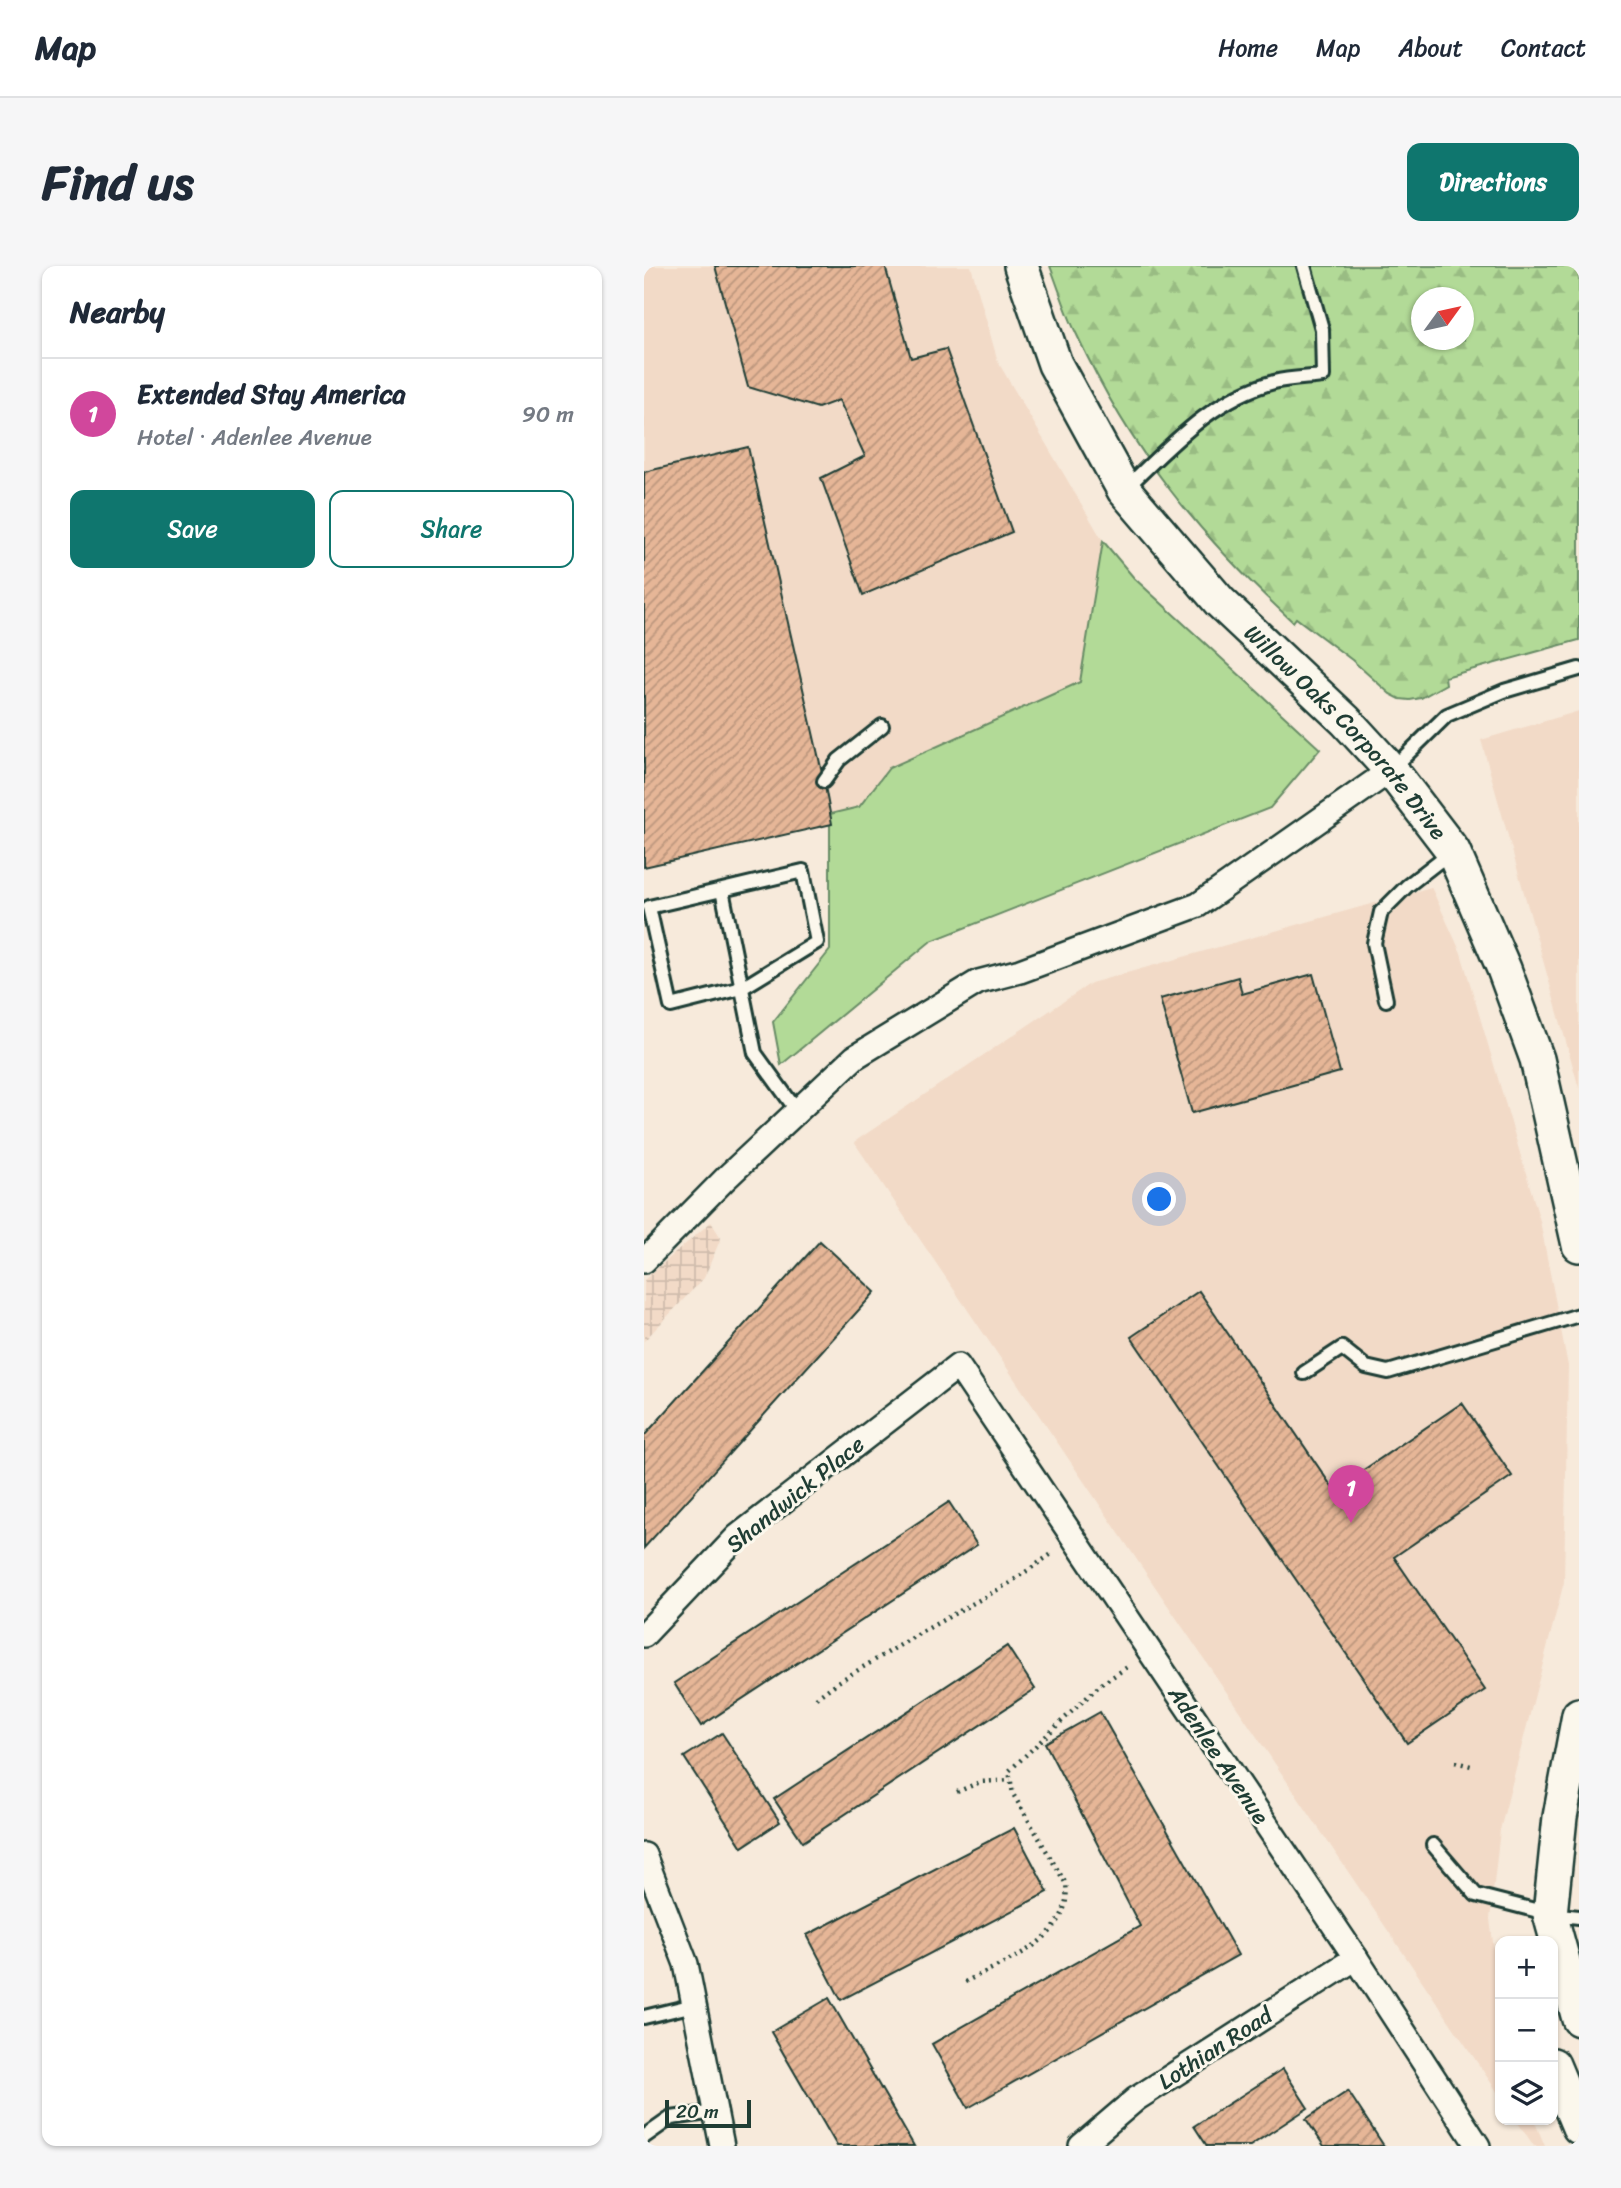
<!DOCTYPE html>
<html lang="en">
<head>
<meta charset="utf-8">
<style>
  body { margin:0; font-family:Sriracha,sans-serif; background:#f6f6f7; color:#1f2937 }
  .controls { position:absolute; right:21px; bottom:21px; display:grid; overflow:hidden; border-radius:14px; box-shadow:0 2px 5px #0004 }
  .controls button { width:63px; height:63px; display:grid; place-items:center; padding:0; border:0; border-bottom:2px solid #e0e1e3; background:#fff; color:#1f2937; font:35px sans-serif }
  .compass { position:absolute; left:767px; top:21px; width:63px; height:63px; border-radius:50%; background:#fff; box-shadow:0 2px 5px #0004; rotate:57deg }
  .scale { position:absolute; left:21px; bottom:18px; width:86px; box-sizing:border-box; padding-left:7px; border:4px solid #1f3d34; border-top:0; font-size:19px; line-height:24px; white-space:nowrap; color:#1f3d34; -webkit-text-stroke:5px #fbf7ec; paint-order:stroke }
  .you { position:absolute; left:516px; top:934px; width:24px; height:24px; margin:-18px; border:5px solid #fff; border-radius:50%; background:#1a73e8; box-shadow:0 0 0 10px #1a73e833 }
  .badge { display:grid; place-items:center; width:46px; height:46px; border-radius:50%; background:#0f766e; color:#fff; font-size:23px; font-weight:700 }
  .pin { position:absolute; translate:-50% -58px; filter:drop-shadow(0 2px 4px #0008) }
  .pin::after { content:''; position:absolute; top:37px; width:24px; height:21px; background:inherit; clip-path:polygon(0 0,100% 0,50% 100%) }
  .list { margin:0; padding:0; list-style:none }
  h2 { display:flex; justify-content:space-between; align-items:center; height:91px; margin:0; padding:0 28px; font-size:30px }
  h2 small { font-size:23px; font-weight:400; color:#747a83 }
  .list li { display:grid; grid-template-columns:46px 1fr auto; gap:21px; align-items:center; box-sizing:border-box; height:112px; padding:0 28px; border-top:2px solid #e0e1e3 }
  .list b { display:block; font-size:26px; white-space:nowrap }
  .list p { margin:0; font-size:23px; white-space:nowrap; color:#747a83 }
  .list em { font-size:23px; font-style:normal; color:#747a83 }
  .actions { display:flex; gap:14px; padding:21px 28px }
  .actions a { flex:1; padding:16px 0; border:2px solid #0f766e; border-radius:14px; text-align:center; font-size:24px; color:#0f766e }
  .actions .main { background:#0f766e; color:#fff }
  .icon { flex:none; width:38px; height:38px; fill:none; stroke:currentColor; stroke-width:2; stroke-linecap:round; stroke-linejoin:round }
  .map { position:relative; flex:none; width:935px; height:1880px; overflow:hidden; border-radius:14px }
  header { display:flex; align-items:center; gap:42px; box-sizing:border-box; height:98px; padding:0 35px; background:#fff; border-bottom:2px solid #e0e1e3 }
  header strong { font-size:33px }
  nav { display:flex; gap:38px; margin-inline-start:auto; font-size:24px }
  .intro { display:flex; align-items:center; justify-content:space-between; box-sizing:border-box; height:168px; padding:0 42px }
  h1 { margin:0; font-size:49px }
  .button { padding:18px 32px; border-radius:14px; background:#0f766e; color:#fff; font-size:24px; font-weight:700 }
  main { display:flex; gap:42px; padding:0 42px }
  aside { flex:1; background:#fff; border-radius:14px; box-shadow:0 2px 5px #0004 }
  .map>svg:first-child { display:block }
  .built { fill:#f2dac7 }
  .industrial { fill:url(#industrial-grid) }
  .grass { fill:#b2da97; stroke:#688c66; stroke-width:2 }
  .forest { fill:url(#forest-firs); stroke:#688c66; stroke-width:2; fill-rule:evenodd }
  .building { fill:url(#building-hatch); stroke:#1f3d34; stroke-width:2 }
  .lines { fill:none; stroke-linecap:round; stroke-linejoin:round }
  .lane-casing { stroke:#1f3d34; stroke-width:18 }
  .street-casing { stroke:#1f3d34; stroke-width:28 }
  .secondary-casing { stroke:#1f3d34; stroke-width:38 }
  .path { stroke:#1f3d34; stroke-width:4.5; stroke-dasharray:2 5; stroke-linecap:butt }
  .lane { stroke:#fbf7ec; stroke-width:12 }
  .street { stroke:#fbf7ec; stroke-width:23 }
  .secondary { stroke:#fbf7ec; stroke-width:33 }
  .labels { text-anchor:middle; stroke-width:6; stroke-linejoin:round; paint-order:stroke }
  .street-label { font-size:23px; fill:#1f3d34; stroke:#fbf7ec }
</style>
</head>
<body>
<header>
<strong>Map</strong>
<nav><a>Home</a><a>Map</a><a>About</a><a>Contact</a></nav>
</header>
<div class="intro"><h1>Find us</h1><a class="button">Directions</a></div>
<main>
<aside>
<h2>Nearby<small></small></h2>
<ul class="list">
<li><span class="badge" style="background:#d1479c">1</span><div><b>Extended Stay America</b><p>Hotel · Adenlee Avenue</p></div><em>90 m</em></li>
</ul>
<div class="actions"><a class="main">Save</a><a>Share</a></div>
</aside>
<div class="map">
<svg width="935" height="1880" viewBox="0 0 935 1880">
  <defs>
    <pattern id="industrial-grid" width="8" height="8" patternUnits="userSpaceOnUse" patternTransform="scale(1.75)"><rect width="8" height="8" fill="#f2dac7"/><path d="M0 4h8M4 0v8" fill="none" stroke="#cfbcac"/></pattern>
    <pattern id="forest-firs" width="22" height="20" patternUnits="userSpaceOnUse" patternTransform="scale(1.75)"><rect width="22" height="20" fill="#b2da97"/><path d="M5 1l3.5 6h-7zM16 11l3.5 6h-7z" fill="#99bc83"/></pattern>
    <pattern id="building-hatch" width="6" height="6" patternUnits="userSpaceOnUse" patternTransform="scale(1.75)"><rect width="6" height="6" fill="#e6b697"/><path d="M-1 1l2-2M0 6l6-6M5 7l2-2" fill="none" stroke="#ba957c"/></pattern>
  </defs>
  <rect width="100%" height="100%" fill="#f7eadb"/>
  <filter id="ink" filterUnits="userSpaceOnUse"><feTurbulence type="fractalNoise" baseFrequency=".0143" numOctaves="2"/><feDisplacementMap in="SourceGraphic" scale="14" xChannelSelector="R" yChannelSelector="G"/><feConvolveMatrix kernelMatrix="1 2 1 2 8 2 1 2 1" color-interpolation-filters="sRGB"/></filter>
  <g filter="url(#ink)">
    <g class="built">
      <polygon points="0,0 327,0 354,96 459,275 436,416 245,502 215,542 0,589"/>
      <polygon points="935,445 935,822 837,474"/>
      <polygon points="787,621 817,687 896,955 924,1100 920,1316 856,1564 846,1653 856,1730 856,1830 210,876 447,717"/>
      <polygon points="872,1854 890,1854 901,1880 890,1880"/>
    </g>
    <polygon class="industrial" points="67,956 77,972 60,1012 0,1075 0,1014"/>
    <polygon class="grass" points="459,275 490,312 676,483 626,542 287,675 137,799 129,756 186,684 186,548 215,541 245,502 436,416"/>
    <path class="forest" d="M 406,0 L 935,0 L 935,374 L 801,411 L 802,418 L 777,432 L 766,434 L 756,433 L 746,428 L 708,394 L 652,352 L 649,356 C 556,271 486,184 433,69 C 422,47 415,23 406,0 ZM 778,32 L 820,32 L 820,74 L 778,74 Z"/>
    <g class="building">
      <polygon points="71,0 241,0 267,92 302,83 368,266 219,329 177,212 221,190 195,134 174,142 104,121"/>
      <polygon points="104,181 180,515 188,558 0,601 0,206"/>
      <polygon points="669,708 696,806 548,847 516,733 594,711 598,728"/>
      <polygon points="176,975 231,1026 0,1282 0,1170"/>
      <polygon points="555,1025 690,1224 818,1137 868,1210 750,1291 841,1424 763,1477 487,1071"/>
      <polygon points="305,1236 333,1279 57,1460 30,1417"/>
      <polygon points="363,1380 391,1423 159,1576 130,1533"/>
      <polygon points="456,1446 594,1689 324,1842 288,1778 496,1660 401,1477"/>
      <polygon points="78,1467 136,1556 98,1581 40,1491"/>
      <polygon points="370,1562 404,1626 197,1734 163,1669"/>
      <polygon points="185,1732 270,1880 193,1880 127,1766"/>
      <polygon points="639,1803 664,1842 606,1880 563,1880 550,1860"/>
      <polygon points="704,1825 740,1880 680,1880 662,1853"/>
    </g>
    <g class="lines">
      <defs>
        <g id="lane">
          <path d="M 482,222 C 526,180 569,132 630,116 C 646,112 663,112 679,110 L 678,63 L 660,0"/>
          <polyline points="748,503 803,449 860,425 935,403"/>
          <polyline points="180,515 195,494 238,460"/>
          <polyline points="78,624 5,641 27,740 98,722 173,676 159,605 78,624 111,787 153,845"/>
          <polyline points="742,734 730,677 737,646 763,620 808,585"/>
          <polyline points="660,1107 698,1082 722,1101 744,1106 935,1049"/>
          <polyline points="789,1579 832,1629 906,1648 935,1651"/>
          <polyline points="0,1751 50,1739"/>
          <polyline points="0,1871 27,1852 71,1846"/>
        </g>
        <g id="street">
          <polyline points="0,995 82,912 211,791 334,716 376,705 554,639 747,504"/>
          <polyline points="0,1369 94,1270 314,1100 712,1692 834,1880"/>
          <polyline points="0,1589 42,1698 78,1880"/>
          <polyline points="437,1880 492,1833 712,1692"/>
        </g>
        <g id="secondary">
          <path id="s1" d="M 377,0 L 411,98 L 480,224 L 576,336 L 702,455 L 747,504 L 809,585 L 860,703 L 893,793 L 935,979"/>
          <polyline points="935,1449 916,1551 906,1648 935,1753"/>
          <polyline points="909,1799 935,1861"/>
        </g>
      </defs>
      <use href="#lane" class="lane-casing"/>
      <use href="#street" class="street-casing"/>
      <use href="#secondary" class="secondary-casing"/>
      <g class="path">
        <polyline points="172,1432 194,1416 290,1359 364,1318 409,1287"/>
        <polyline points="811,1496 831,1501"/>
        <polyline points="313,1526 336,1516 367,1514"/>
        <path d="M 321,1716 C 362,1694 429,1674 422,1618 L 369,1528 L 365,1505 L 456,1419 L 485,1400"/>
      </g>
      <use href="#lane" class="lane"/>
      <use href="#street" class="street"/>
      <use href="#secondary" class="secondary"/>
    </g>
  </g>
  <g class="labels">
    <g class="street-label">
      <text dy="8" stroke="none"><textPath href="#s1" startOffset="576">Willow Oaks Corporate Drive</textPath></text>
      <text transform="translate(151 1228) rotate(-39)" y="8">Shandwick Place</text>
      <text transform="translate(575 1489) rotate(56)" y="8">Adenlee Avenue</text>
      <text transform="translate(571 1782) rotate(-33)" y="8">Lothian Road</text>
    </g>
  </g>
</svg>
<div class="controls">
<button>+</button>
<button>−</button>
<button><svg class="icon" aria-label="layers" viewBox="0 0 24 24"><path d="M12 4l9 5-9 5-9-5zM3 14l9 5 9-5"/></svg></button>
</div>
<svg class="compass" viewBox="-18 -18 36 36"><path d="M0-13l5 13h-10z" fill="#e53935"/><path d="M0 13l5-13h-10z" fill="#747a83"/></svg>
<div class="scale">20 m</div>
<div class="you"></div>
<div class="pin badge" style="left:707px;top:1257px;background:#d1479c">1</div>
</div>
</main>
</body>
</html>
